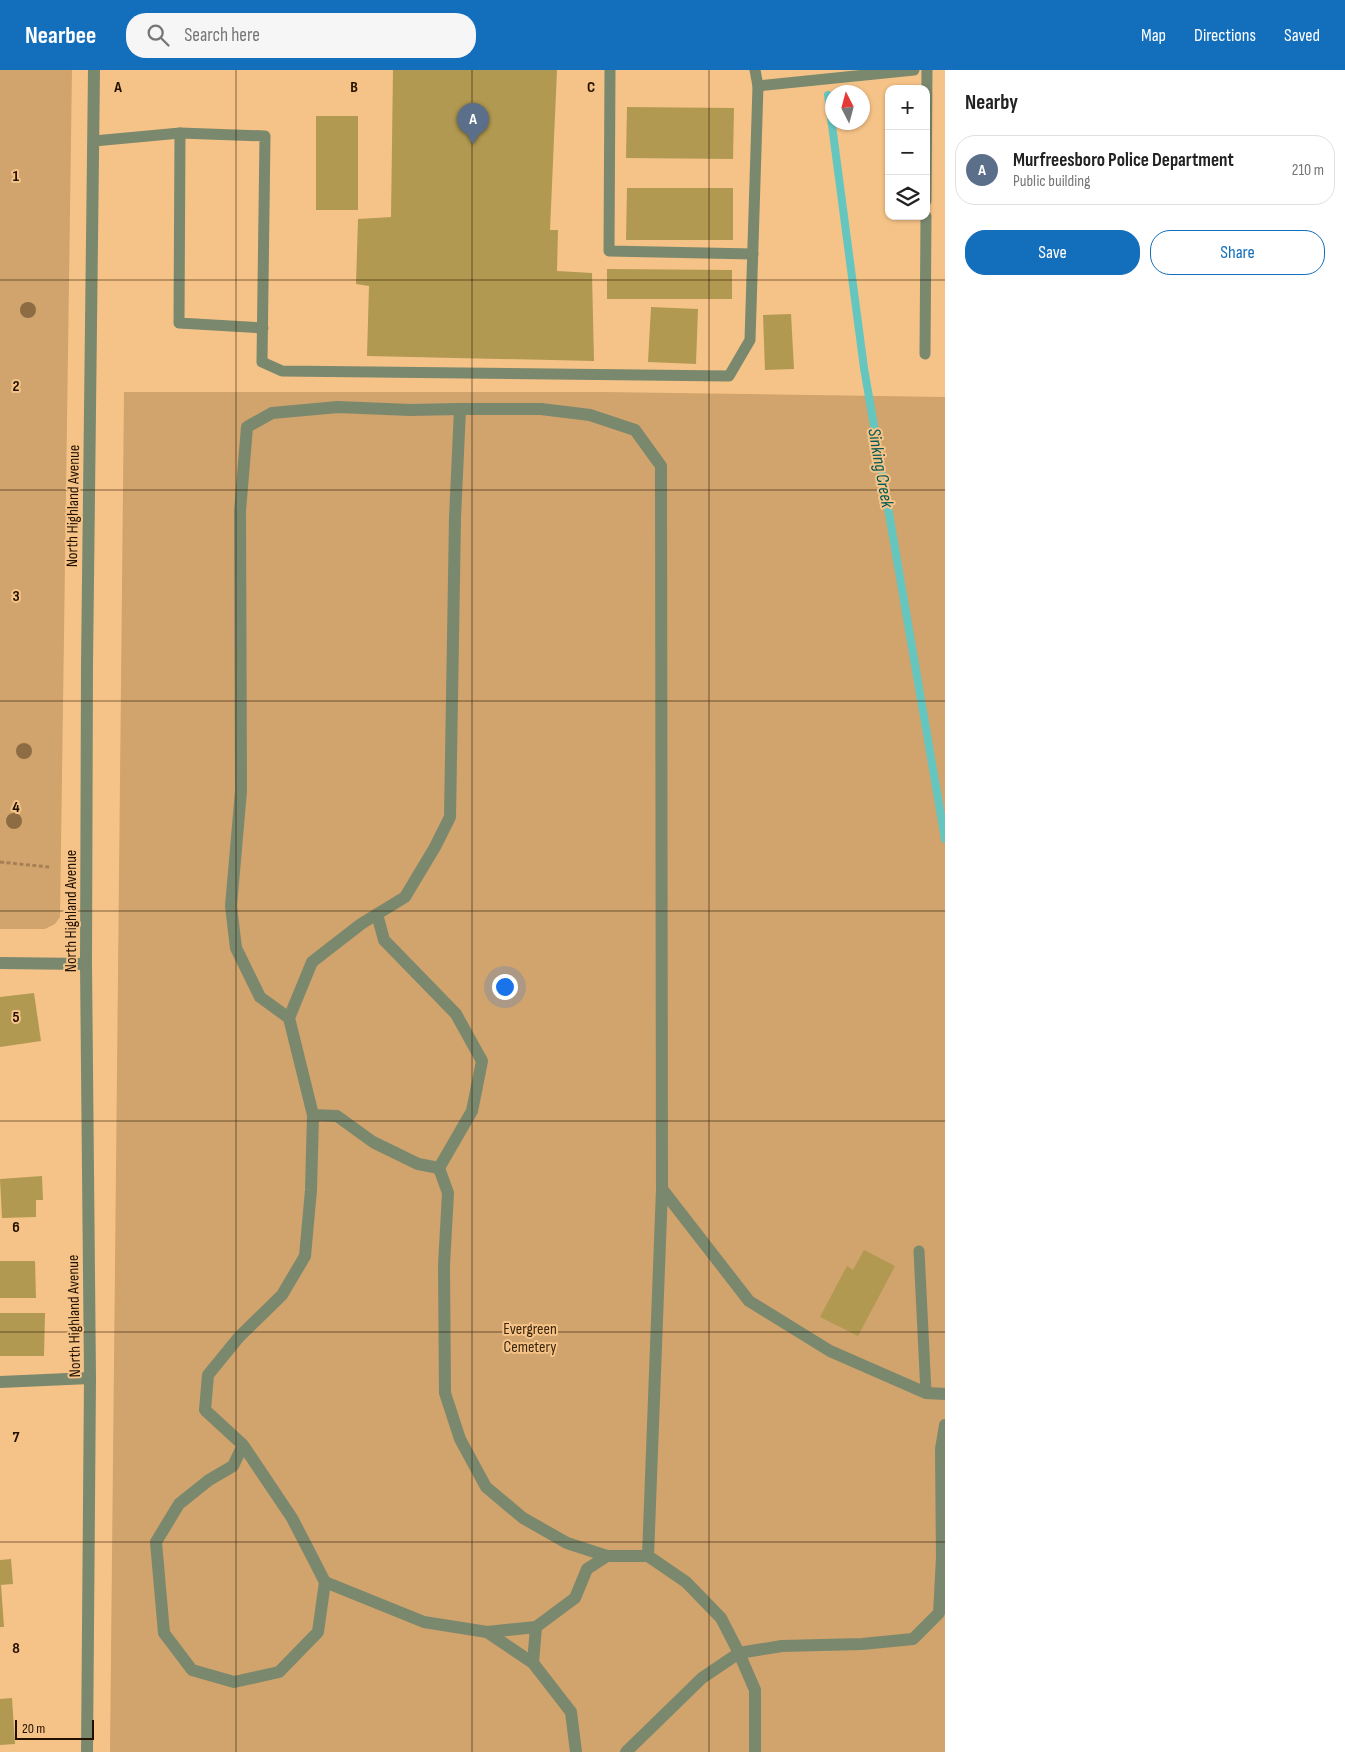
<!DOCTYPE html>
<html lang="en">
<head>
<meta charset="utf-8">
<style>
  body { margin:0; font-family:"Sofia Sans Condensed",sans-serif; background:#f6f6f6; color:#222 }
  .controls { position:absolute; right:15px; top:15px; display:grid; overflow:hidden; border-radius:10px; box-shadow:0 1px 4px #0004 }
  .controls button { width:45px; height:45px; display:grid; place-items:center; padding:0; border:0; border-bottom:1px solid #e0e0e0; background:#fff; color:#222; font:25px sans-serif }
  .compass { position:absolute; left:825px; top:15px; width:45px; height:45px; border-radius:50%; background:#fff; box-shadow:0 1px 4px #0004; rotate:354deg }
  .scale { position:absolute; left:15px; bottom:12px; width:79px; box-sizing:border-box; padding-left:5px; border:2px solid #231100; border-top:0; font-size:14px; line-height:18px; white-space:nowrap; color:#231100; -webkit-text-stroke:4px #f5c387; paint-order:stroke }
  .you { position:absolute; left:504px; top:916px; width:18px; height:18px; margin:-12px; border:4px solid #fff; border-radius:50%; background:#1a73e8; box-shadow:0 0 0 8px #1a73e833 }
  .badge { display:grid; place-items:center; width:32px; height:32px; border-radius:50%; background:#136ebb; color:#fff; font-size:16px; font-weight:700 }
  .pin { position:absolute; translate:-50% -41px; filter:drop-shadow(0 1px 2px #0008) }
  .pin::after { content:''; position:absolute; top:26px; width:18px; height:15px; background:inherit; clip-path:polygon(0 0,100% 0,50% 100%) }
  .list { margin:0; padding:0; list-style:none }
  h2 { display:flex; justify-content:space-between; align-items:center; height:65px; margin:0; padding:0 20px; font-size:21px }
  h2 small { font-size:16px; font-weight:400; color:#767676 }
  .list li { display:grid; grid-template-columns:32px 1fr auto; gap:15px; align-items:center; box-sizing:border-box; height:70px; margin:0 10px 10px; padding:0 10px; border:1px solid #e0e0e0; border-radius:20px }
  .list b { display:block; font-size:19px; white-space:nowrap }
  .list p { margin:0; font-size:16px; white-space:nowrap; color:#767676 }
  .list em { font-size:16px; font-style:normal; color:#767676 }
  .actions { display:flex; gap:10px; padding:15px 20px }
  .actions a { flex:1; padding:11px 0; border:1px solid #136ebb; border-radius:20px; text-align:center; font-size:18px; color:#136ebb }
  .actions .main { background:#136ebb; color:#fff }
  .icon { flex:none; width:28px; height:28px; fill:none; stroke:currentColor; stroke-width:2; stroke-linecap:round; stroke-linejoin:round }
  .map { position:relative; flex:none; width:945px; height:1682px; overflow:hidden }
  header { display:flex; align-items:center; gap:30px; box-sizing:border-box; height:70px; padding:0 25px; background:#136ebb; color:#fff }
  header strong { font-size:24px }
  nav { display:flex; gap:28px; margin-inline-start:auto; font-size:18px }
  .search { width:350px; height:45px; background:#f6f6f6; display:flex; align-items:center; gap:12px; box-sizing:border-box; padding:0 18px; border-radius:20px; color:#767676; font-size:19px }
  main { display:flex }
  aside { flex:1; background:#fff }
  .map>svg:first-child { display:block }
  .green { fill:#d1a36d }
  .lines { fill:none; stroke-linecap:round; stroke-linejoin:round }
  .stream { stroke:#65c6c0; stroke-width:8 }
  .building { fill:#b19951 }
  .path { stroke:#a68054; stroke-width:3; stroke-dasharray:4 2.5; stroke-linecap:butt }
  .service { stroke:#7a886e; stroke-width:11 }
  .minor { stroke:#7a886e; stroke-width:12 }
  .tertiary { stroke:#7a886e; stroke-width:12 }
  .tree { fill:#8e6c43 }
  .grid { fill:none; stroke:#231100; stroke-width:1; stroke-opacity:0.55 }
  .labels { text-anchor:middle; stroke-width:4; stroke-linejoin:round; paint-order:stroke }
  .street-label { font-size:16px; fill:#231100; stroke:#f5c387 }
  .park-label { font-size:16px; fill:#39250c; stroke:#f5c387 }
  .water-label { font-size:18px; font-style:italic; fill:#005956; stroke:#f5c387 }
  .grid-label { font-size:16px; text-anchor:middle; font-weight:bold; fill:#231100; stroke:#f5c387; stroke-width:4; stroke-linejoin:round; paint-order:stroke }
</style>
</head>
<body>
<header>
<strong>Nearbee</strong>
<div class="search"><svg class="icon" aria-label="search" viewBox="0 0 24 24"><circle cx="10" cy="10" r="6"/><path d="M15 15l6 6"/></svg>Search here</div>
<nav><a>Map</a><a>Directions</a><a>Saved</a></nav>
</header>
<main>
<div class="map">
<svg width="945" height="1682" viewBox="0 0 945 1682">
  <rect width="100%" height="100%" fill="#f5c387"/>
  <g class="green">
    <polygon points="0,0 72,0 60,847 55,854 45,859 0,859"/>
    <polygon points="124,322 604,322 945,327 945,1682 110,1682"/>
  </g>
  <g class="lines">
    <polyline class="stream" points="828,25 864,298 945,769"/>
  </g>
  <g class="building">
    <polygon points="393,0 557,0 550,160 558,160 557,201 592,203 594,291 367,286 369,216 356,214 358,149 391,147"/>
    <polygon points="627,37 734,38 733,89 626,88"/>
    <rect x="316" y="46" width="42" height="94"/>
    <polygon points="627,118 733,118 733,170 626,170"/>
    <polygon points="607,199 732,200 732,229 607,229"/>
    <polygon points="651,237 698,239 696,294 648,292"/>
    <polygon points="791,244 794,299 765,300 763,245"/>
    <polygon points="34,923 41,971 0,977 0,927"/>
    <polygon points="42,1106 43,1130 36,1130 36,1147 2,1148 0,1109"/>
    <polygon points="864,1180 895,1196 858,1266 820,1247 847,1196 853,1200"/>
    <polygon points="0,1191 35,1191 36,1228 0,1228"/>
    <polygon points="0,1243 45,1243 44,1286 0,1286"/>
    <polygon points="11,1489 13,1514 0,1515 0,1490"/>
    <polygon points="0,1515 1,1515 4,1557 0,1557"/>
    <polygon points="12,1628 15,1674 0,1675 0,1629"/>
  </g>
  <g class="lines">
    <polyline class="path" points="0,792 49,797"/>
    <g class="service">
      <polyline points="610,0 609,181 753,184"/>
      <polyline points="758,16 914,0"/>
      <polyline points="180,63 179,253 263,258"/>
      <polyline points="94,71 180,63 265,66 262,292 282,301 729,306 750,270 758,16 755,0"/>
      <polyline points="926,131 927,0"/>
      <polyline points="925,284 926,146"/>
      <polyline points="919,1181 926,1323"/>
    </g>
    <g class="minor">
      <polyline points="377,844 384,870 456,944 482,991 472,1041 439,1098 418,1094 373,1072 337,1046 313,1045 289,948 312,892 361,854 405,827 435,777 450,747 455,448 460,339 541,339 590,345 635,360 661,396 662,1119 749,1231 830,1281 926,1323 945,1324"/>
      <polyline points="0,893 86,894"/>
      <polyline points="289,948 260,927 236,878 231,836 241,721 240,441 247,357 272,343 338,337 410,340 460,339"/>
      <polyline points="439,1098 448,1123 444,1195 445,1323 460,1369 486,1417 523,1448 567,1473 607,1486 648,1486 662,1119"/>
      <polyline points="0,1312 90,1308"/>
      <polyline points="243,1375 233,1396 209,1410 179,1434 156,1472 164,1563 192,1600 234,1612 279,1602 318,1562 325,1512 292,1448 243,1375 205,1340 208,1305 239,1267 282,1225 305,1186 311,1120 313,1045"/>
      <polyline points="648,1486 686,1512 721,1548 739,1583 782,1576 862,1574 913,1569 939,1543 942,1488 941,1379 945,1355"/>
      <polyline points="325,1512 424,1552 487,1562 536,1557 575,1528 587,1499 607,1486"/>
      <polyline points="487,1562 533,1593 571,1642 576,1682"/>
      <polyline points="533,1593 536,1557"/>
      <polyline points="626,1682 702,1608 739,1583 755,1620 755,1682"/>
    </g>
    <polyline class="tertiary" points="87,1682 90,1308 86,894 87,595 94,0"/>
  </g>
  <g class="tree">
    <circle cx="28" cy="240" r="8"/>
    <circle cx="24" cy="681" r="8"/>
    <circle cx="14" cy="751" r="8"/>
  </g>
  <path class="grid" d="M 236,0 L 236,1682M 472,0 L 472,1682M 709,0 L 709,1682M 0,210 L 945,210M 0,420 L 945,420M 0,631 L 945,631M 0,841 L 945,841M 0,1051 L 945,1051M 0,1262 L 945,1262M 0,1472 L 945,1472"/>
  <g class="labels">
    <g class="street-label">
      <text transform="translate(72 436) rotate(-89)" y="6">North Highland Avenue</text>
      <text transform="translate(70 841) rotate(-90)" y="6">North Highland Avenue</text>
      <text transform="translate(73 1246) rotate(-91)" y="6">North Highland Avenue</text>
    </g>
    <g class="park-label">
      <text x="530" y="1264">Evergreen<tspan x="530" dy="18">Cemetery</tspan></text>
    </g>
    <g class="water-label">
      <text transform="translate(881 398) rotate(80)" y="6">Sinking Creek</text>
    </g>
  </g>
  <g class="grid-label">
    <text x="118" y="22">A</text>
    <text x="354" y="22">B</text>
    <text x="591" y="22">C</text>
    <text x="16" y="111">1</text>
    <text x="16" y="321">2</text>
    <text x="16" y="531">3</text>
    <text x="16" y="742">4</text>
    <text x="16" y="952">5</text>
    <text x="16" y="1162">6</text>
    <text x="16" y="1372">7</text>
    <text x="16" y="1583">8</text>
  </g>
</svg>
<div class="controls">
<button>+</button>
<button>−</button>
<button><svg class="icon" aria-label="layers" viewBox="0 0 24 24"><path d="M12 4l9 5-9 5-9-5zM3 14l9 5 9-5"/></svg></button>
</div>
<svg class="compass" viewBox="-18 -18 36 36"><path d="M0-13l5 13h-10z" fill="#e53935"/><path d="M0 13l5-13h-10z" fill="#767676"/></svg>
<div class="scale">20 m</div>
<div class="you"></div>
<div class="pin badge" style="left:473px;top:74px;background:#5c6f8a">A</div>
</div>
<aside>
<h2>Nearby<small></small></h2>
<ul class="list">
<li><span class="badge" style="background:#5c6f8a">A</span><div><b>Murfreesboro Police Department</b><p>Public building</p></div><em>210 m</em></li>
</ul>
<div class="actions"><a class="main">Save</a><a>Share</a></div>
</aside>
</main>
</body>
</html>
